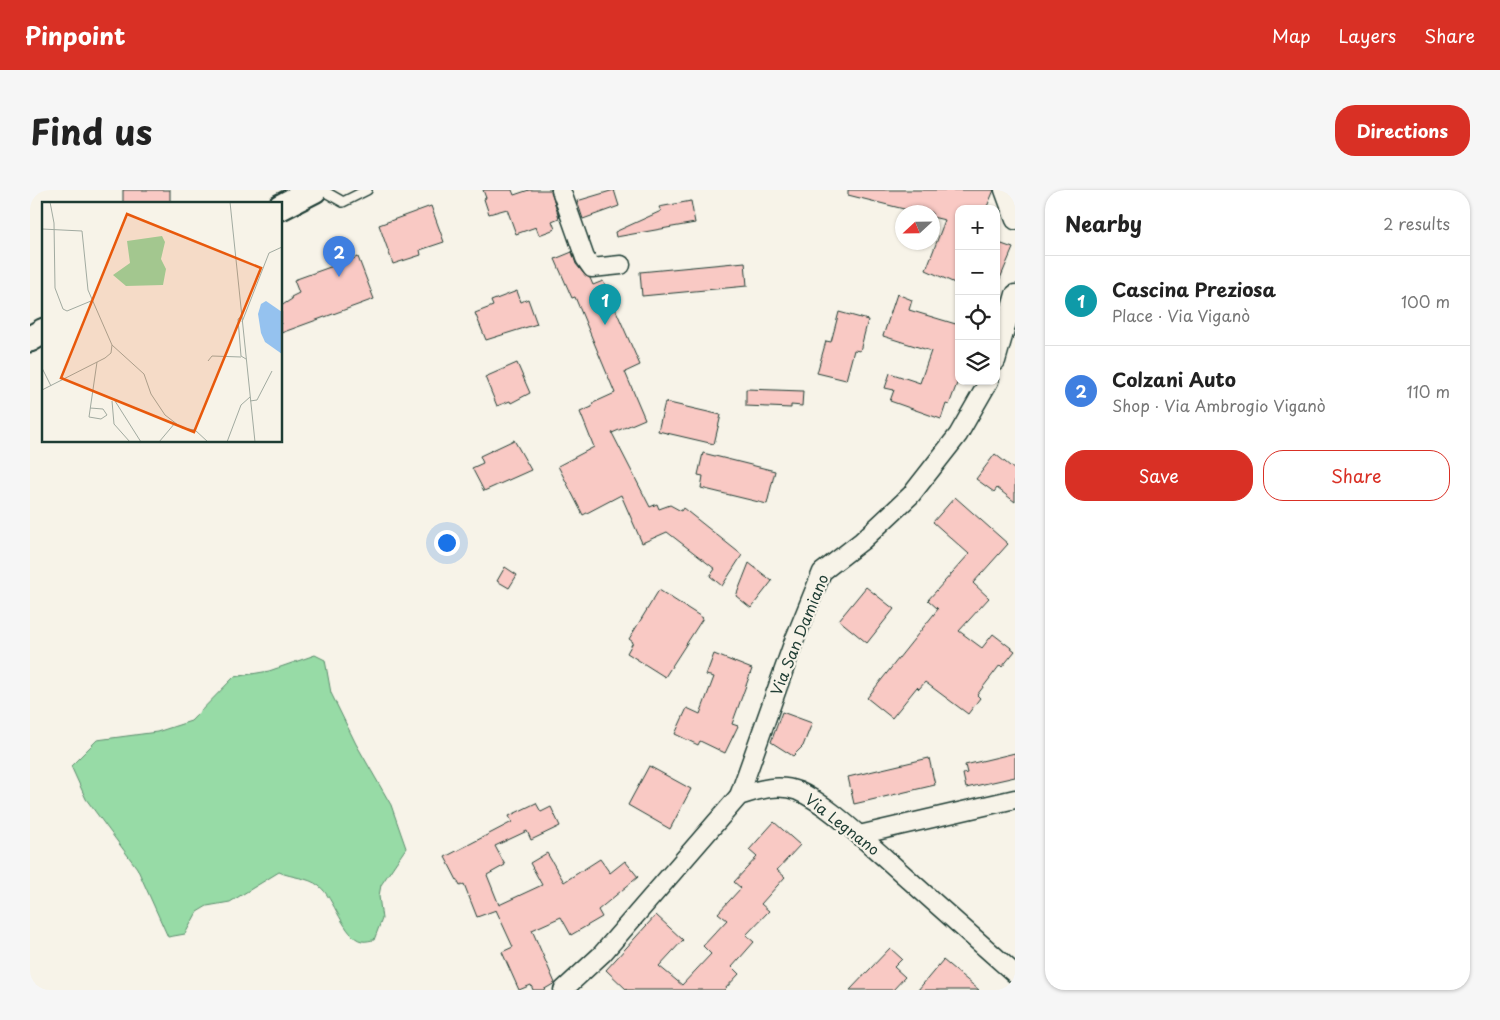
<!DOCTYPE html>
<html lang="en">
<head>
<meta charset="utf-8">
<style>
  body { margin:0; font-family:"Playpen Sans",sans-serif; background:#f6f6f6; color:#222 }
  .controls { position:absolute; right:15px; top:15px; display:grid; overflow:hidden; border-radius:10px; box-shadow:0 1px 4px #0004 }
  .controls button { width:45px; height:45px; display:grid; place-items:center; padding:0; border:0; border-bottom:1px solid #e0e0e0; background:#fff; color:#222; font:25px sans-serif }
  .compass { position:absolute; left:865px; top:15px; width:45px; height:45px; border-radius:50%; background:#fff; box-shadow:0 1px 4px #0004; rotate:248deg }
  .you { position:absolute; left:416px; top:352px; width:18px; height:18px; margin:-12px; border:4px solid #fff; border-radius:50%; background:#1a73e8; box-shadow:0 0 0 8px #1a73e833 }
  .badge { display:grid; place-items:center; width:32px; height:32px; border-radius:50%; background:#d93025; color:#fff; font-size:16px; font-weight:700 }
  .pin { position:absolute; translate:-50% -41px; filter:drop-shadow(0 1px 2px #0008) }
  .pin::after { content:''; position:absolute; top:26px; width:18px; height:15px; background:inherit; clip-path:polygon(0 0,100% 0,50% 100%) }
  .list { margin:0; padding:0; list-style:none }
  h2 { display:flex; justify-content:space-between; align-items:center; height:65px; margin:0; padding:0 20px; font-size:21px }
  h2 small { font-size:16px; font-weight:400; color:#767676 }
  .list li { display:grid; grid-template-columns:32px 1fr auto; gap:15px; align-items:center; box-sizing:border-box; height:90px; padding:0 20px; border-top:1px solid #e0e0e0 }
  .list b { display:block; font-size:19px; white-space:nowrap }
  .list p { margin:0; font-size:16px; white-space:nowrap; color:#767676 }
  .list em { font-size:16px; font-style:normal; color:#767676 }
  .actions { display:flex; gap:10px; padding:15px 20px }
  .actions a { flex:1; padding:11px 0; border:1px solid #d93025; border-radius:20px; text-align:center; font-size:18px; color:#d93025 }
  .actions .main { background:#d93025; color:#fff }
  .icon { flex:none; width:28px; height:28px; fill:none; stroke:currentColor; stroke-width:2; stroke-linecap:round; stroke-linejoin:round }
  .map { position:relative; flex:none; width:985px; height:800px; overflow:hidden; border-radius:20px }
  header { display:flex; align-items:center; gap:30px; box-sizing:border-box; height:70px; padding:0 25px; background:#d93025; color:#fff }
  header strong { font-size:24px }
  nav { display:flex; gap:28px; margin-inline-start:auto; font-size:18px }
  .intro { display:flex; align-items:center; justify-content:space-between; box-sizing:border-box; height:120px; padding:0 30px }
  h1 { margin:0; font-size:35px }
  .button { padding:12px 22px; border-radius:20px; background:#d93025; color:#fff; font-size:18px; font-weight:700 }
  main { display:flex; gap:30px; padding:0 30px }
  aside { flex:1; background:#fff; border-radius:20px; box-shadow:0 1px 4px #0004 }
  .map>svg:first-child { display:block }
  .green { fill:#97dba6; stroke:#5b8c6d }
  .building { fill:#f9c9c4; stroke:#1f3d34 }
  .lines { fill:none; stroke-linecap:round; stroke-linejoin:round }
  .lane-casing { stroke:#1f3d34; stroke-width:12 }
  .street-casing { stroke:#1f3d34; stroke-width:21 }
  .secondary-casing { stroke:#1f3d34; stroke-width:29 }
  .lane { stroke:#f7f3e8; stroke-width:9 }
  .street { stroke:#f7f3e8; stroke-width:18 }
  .secondary { stroke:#f7f3e8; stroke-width:25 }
  .labels { text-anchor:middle; stroke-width:4.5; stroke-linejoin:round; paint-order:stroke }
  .street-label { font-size:15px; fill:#1f3d34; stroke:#f7f3e8 }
  .inset-road { fill:none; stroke:#a1aaa0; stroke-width:1 }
  .view { fill:#e8590c; fill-opacity:0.15; stroke:#e8590c; stroke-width:2.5 }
  .inset-edge { fill:none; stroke:#1f3d34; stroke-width:2.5 }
</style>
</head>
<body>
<header>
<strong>Pinpoint</strong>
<nav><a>Map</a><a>Layers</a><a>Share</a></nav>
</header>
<div class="intro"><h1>Find us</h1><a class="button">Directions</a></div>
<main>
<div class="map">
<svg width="985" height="800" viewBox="0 0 985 800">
  <rect width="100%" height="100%" fill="#f7f3e8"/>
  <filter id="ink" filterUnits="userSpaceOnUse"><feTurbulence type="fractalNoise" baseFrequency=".02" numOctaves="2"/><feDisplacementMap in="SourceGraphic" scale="10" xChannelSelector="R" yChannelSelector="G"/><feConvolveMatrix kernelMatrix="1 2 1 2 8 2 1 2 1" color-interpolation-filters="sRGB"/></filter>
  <g filter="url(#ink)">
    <path class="green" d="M 285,465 L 295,470 L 301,503 L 326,554 L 361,615 L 376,658 L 351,695 L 349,706 L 352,729 L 344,750 C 341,750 336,752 332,751 C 314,748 304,707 289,696 C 278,687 262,688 249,682 L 200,712 L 177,716 L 167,722 L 155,744 L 138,747 L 107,678 L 56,609 L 41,576 L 67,550 L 127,542 L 161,531 L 204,487 L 239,481 Z"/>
    <g class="building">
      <rect x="93" y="0" width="47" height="14"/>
      <polygon points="453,0 482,0 484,5 499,0 521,0 529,28 522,31 525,39 509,45 506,37 486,44 477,19 459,24 454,9 456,8"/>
      <polygon points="584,0 589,16 553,29 547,11"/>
      <polygon points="818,0 964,0 956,19 929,19 929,95 896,80 915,30 902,27 902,22 886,22 818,5"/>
      <polygon points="661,11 665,33 586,47 585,42 631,21 629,17"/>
      <polygon points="401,16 414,52 390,60 391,65 363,74 349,35"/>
      <polygon points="966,52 983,58 966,98"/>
      <polygon points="542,62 546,74 554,84 560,88 563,95 573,91 610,175 595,182 615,229 582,243 620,317 627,314 629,319 640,315 651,321 653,318 712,365 692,396 680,386 685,379 637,342 612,353 591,305 553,325 528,276 564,257 550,222 562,217 563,213 585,203 545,107 542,108 525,69"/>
      <polygon points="328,67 344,109 251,143 251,116 262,109 261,107 269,103 264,90"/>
      <polygon points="715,72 717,96 612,106 610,82"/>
      <polygon points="487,101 491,112 498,109 507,134 456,150 445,123 463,116 461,111"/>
      <polygon points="867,104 882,110 879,120 929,135 929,188 919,215 916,214 911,229 860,211 864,200 855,198 860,183 890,193 901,161 853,146"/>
      <polygon points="809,122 838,130 830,161 824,160 816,190 787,183 796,151 801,152"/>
      <polygon points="487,173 500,203 481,213 480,211 467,216 455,187"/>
      <polygon points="716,199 773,201 772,216 761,215 761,218 716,216"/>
      <polygon points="635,212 691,225 684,254 628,241"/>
      <polygon points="484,250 501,280 454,301 442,278 453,273 450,266"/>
      <polygon points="673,263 745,281 737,314 671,298 673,286 668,285"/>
      <polygon points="965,264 985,280 985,312 967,298 964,302 946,289"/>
      <polygon points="925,307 978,354 943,393 959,408 929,441 952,458 963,444 985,461 972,477 970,475 947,505 950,508 938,524 895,492 889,499 887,497 862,528 837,508 908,419 898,410 939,364 903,332"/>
      <polygon points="719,373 742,391 721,418 706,406"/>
      <polygon points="475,377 487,385 479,398 467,391"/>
      <polygon points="836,397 864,419 837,453 809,430"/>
      <polygon points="629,400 673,428 635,487 597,463 603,452 599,449"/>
      <polygon points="684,464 722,479 702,534 708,536 695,563 670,551 668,555 645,544 657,518 670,524 684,487 676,485"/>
      <polygon points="752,522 782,533 773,556 763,566 741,552"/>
      <polygon points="985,563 985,587 936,598 933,584 937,583 935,575"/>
      <polygon points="899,568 905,595 824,614 818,587"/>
      <polygon points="619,576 661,599 640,639 598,615"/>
      <polygon points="506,613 511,622 521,617 530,636 501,650 497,641 465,656 475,675 457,685 469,715 512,695 500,673 517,663 534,692 570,669 580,683 595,671 608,687 568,720 572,727 541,745 531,727 502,740 525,793 513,800 503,800 501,795 489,800 472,762 483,757 466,720 447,727 434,694 430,696 415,667 482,632 479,626"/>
      <polygon points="744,632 770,655 747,680 755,687 731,714 739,721 716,745 724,752 702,777 709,784 694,800 597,800 576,780 626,725 653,750 629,776 652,795 681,764 673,756 697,730 688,723 711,698 704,692 727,667 719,660"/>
      <polygon points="860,758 872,769 864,777 875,787 863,800 820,800"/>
      <polygon points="913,770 949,800 888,800"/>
    </g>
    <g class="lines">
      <defs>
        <polyline id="lane" points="292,0 313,12 337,0"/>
        <g id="street">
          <polyline points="531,0 555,68 562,78 591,75"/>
          <polyline points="974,0 985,30"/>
          <polyline points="966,171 985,104"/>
          <polyline points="709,606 764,451 792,382 832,351 881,305 928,245 959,191"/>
          <polyline points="829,645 985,609"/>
          <path d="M 533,800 L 572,764 L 709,606 C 728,600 748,593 768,601 C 796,613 832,648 855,668 C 898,707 942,746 985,784"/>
        </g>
        <g id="secondary">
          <polyline points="251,17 284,0"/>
          <polyline points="0,149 14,141"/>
        </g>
      </defs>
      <use href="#lane" class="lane-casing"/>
      <use href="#street" class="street-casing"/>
      <use href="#secondary" class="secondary-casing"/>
      <use href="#lane" class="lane"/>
      <use href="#street" class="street"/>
      <use href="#secondary" class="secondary"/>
    </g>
  </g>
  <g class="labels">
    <g class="street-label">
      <text transform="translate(770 445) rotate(-68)" y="5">Via San Damiano</text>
      <text transform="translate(812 635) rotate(38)" y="5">Via Legnano</text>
    </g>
  </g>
  <g transform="translate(12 12)">
    <rect width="240" height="240" fill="#f7f3e8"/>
    <path d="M 120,34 L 123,40 L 119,57 L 124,67 L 121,83 L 84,84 L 71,73 L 88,61 L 85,39 Z" fill="#97dba6"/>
    <path d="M 224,99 L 240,110 L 240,152 L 223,140 L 219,131 L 216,112 L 219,102 Z" fill="#95c2ef"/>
    <path class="inset-road" d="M 8,0 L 12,21 L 13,86 L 21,107 L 25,109 L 49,99M 188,0 L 213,240M 0,27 L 40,29 L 46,88 L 70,143 L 69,151 L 63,156 L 0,188M 200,114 L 196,117 L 199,154 L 204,157M 200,120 L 227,51 L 240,45M 70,143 L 102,172 L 109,192 L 123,213 L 140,226 L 153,228 L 166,240M 166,159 L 170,154 L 199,155M 0,166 L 9,184M 70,199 L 72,222 L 88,240M 73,199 L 99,240M 208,199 L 215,198 L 230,169M 48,206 L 61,207 L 65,213 L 59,217 L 47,215 L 55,160M 117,240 L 133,221M 185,240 L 199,203 L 208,195"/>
    <path class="view" d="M 85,12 L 219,66 L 152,230 L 19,176 Z"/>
    <rect width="240" height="240" class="inset-edge"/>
  </g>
</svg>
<div class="controls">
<button>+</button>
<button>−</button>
<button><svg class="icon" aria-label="locate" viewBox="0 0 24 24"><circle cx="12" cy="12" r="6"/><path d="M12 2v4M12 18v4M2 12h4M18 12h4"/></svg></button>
<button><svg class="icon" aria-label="layers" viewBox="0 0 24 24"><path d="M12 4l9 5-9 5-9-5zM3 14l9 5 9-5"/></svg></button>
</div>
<svg class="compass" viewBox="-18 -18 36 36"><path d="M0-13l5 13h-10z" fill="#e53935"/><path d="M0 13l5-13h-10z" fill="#767676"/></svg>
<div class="you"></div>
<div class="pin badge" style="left:575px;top:135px;background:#0f9aa8">1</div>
<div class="pin badge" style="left:309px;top:87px;background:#3f7fe0">2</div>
</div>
<aside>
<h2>Nearby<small>2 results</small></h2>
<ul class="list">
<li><span class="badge" style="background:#0f9aa8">1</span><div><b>Cascina Preziosa</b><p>Place · Via Viganò</p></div><em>100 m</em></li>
<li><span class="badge" style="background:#3f7fe0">2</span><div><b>Colzani Auto</b><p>Shop · Via Ambrogio Viganò</p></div><em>110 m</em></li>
</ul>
<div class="actions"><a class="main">Save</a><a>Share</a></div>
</aside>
</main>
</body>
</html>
